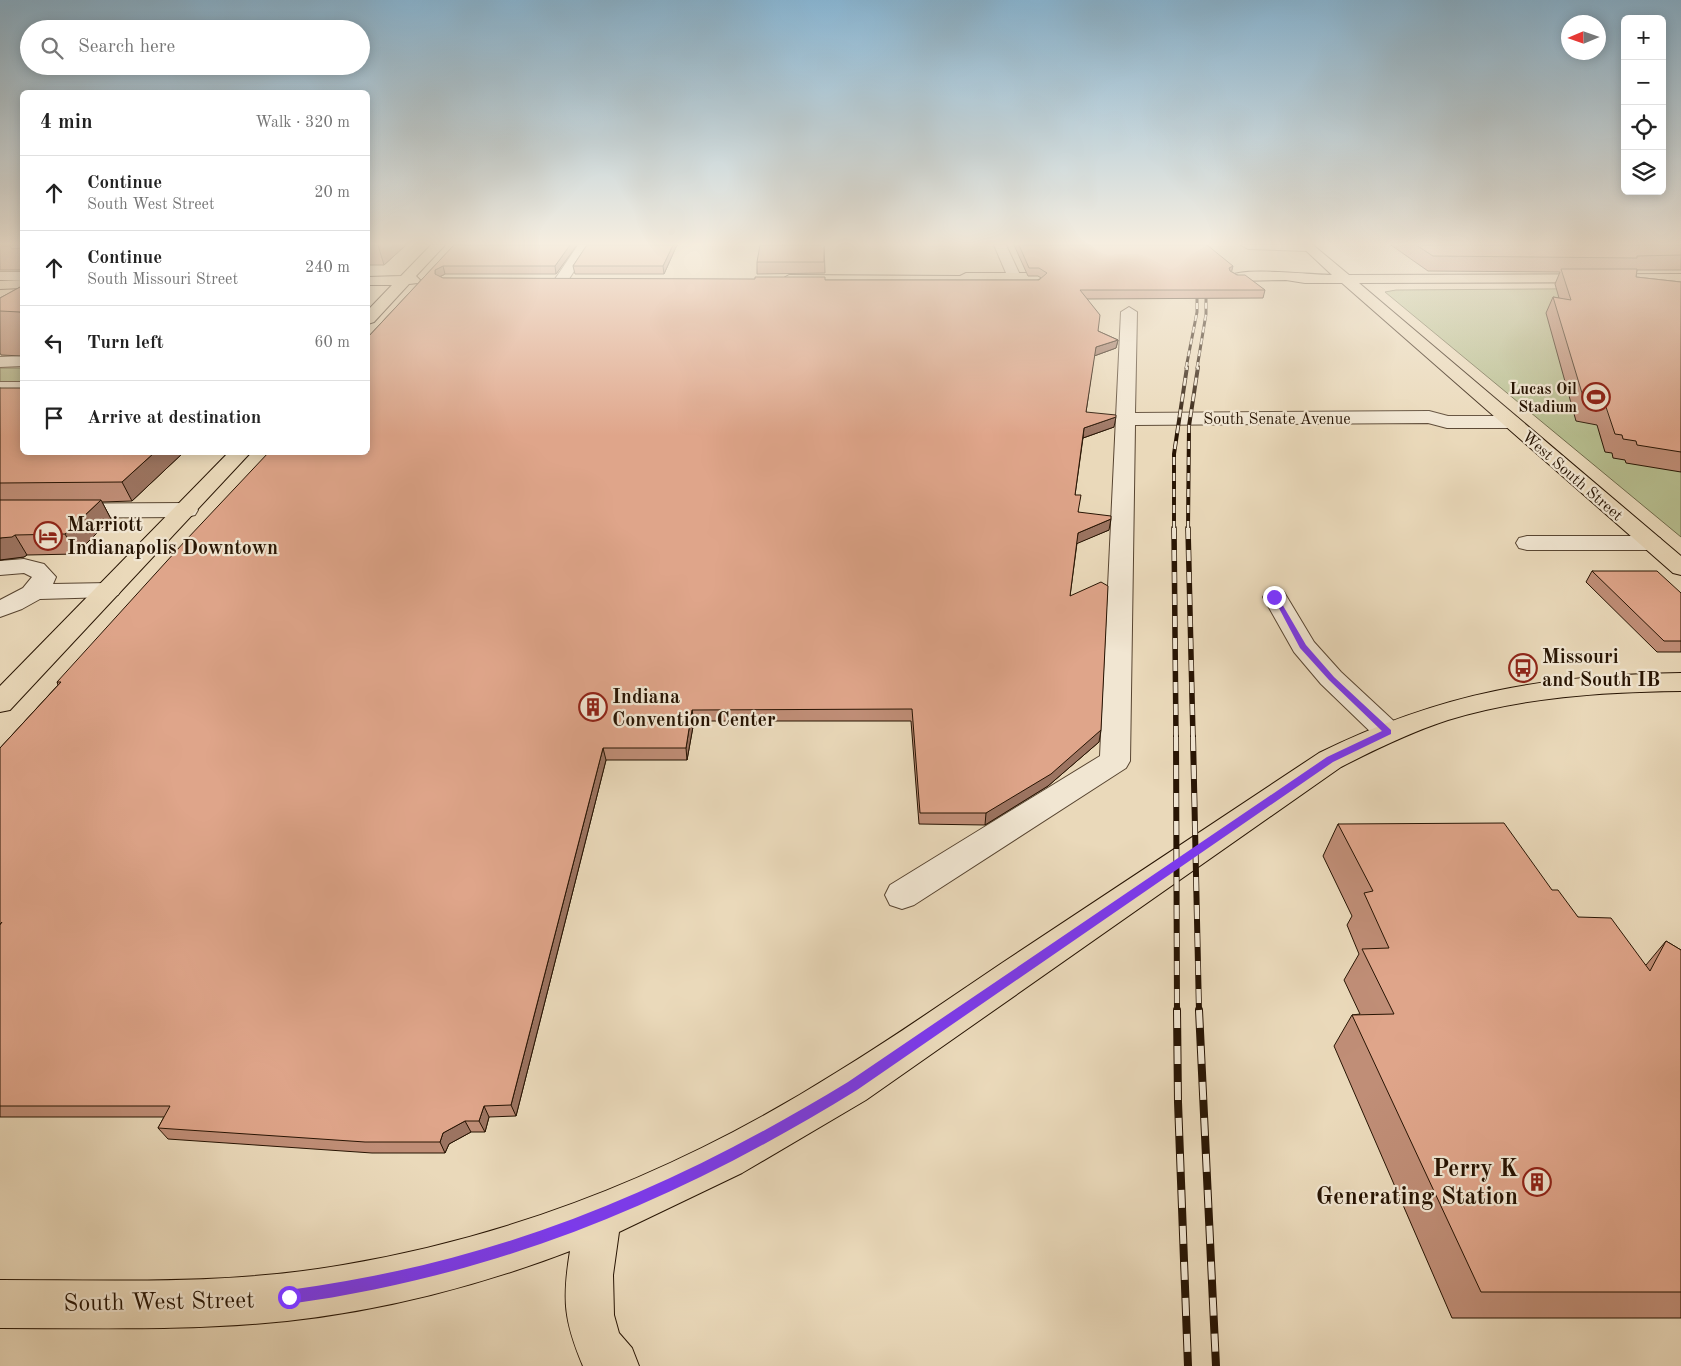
<!DOCTYPE html>
<html lang="en">
<head>
<meta charset="utf-8">
<style>
  body { margin:0; font-family:"Old Standard TT",serif; background:#f2f2f2; color:#222 }
  .controls { position:absolute; right:15px; top:15px; display:grid; overflow:hidden; border-radius:8px; box-shadow:0 2px 12px #0003 }
  .controls button { width:45px; height:45px; display:grid; place-items:center; padding:0; border:0; border-bottom:1px solid #e0e0e0; background:#fff; color:#222; font:25px sans-serif }
  .compass { position:absolute; left:1561px; top:15px; width:45px; height:45px; border-radius:50%; background:#fff; box-shadow:0 2px 12px #0003; rotate:268deg }
  .stop { position:absolute; width:15px; height:15px; margin:-11px; border:4px solid #7c3aed; border-radius:50%; background:#fff }
  .stop.end { background:#7c3aed; border-color:#fff; box-shadow:0 1px 5px #0008 }
  .list { margin:0; padding:0; list-style:none }
  h2 { display:flex; justify-content:space-between; align-items:center; height:65px; margin:0; padding:0 20px; font-size:21px }
  h2 small { font-size:16px; font-weight:400; color:#767676 }
  .list li { display:grid; grid-template-columns:32px 1fr auto; gap:15px; align-items:center; box-sizing:border-box; height:75px; padding:0 20px; border-top:1px solid #e0e0e0 }
  .list b { display:block; font-size:19px; white-space:nowrap }
  .list p { margin:0; font-size:16px; white-space:nowrap; color:#767676 }
  .list em { font-size:16px; font-style:normal; color:#767676 }
  .icon { flex:none; width:28px; height:28px; fill:none; stroke:currentColor; stroke-width:2; stroke-linecap:round; stroke-linejoin:round }
  .map { position:relative; flex:none; width:1681px; height:1366px; overflow:hidden }
  .search { position:absolute; background:#fff; box-shadow:0 2px 12px #0003; left:20px; top:20px; width:350px; height:55px; display:flex; align-items:center; gap:12px; box-sizing:border-box; padding:0 18px; border-radius:28px; color:#767676; font-size:19px }
  .panel { position:absolute; background:#fff; box-shadow:0 2px 12px #0003; left:20px; top:90px; width:350px; height:365px; border-radius:8px }
  .map>svg:first-child { display:block }
  .green { fill:#b7bf90; stroke:#6f6a4a }
  .lines { fill:none; stroke-linecap:round; stroke-linejoin:round }
  .minor-casing { stroke:#584531; stroke-width:2 }
  .major-casing { stroke:#271403; stroke-width:2 }
  .minor { fill:#f1e6d2; fill-rule:evenodd }
  .major { fill:#ead9ba; fill-rule:evenodd }
  .rail-far4-casing { stroke:#271403; stroke-width:3 }
  .rail-far3-casing { stroke:#271403; stroke-width:4 }
  .rail-far2-casing { stroke:#271403; stroke-width:5.5 }
  .rail-far1-casing { stroke:#271403; stroke-width:6 }
  .rail-casing { stroke:#271403; stroke-width:8 }
  .rail-far4 { stroke:#f1e6d2; stroke-width:2; stroke-dasharray:6; stroke-linecap:butt }
  .rail-far3 { stroke:#f1e6d2; stroke-width:2.5; stroke-dasharray:8; stroke-linecap:butt }
  .rail-far2 { stroke:#f1e6d2; stroke-width:4; stroke-dasharray:11; stroke-linecap:butt }
  .rail-far1 { stroke:#f1e6d2; stroke-width:4.5; stroke-dasharray:14; stroke-linecap:butt }
  .rail { stroke:#f1e6d2; stroke-width:6; stroke-dasharray:18; stroke-linecap:butt }
  .wall { fill:#c08e77; stroke:#271403 }
  .shaded-wall { fill:#9c7461; stroke:#271403 }
  .building { fill:#dfa58a; stroke:#271403 }
  .route { fill:#7c3aed }
  .labels { text-anchor:middle; stroke-width:4.5; stroke-linejoin:round; paint-order:stroke }
  .far-poi-label { font-size:16px; font-weight:bold; fill:#271403; stroke:#f1e6d2; text-anchor:end }
  .far-street-label { font-size:16px; fill:#271403; stroke:#f1e6d2 }
  .poi-label { font-size:20px; font-weight:bold; fill:#271403; stroke:#f1e6d2; text-anchor:start }
  .near-poi-label { font-size:24px; font-weight:bold; fill:#271403; stroke:#f1e6d2; text-anchor:end }
  .near-street-label { font-size:24px; fill:#271403; stroke:#f1e6d2 }
</style>
</head>
<body>
<div class="map">
<svg width="1681" height="1366" viewBox="0 0 1681 1366">
  <rect width="100%" height="100%" fill="#ead9ba"/>
  <filter id="stains"><feTurbulence type="fractalNoise" baseFrequency=".004" numOctaves="4"/><feColorMatrix values="0 0 0 0 .2 0 0 0 0 .09 0 0 0 0 .02 0 0 0 .5 -.17"/></filter>
  <radialGradient id="worn" r=".72"><stop offset=".6" stop-color="#630" stop-opacity="0"/><stop offset="1" stop-color="#630" stop-opacity=".3"/></radialGradient>
  <g class="green">
    <polygon points="1681,288 1681,537 1385,292 1396,290"/>
    <rect x="0" y="368" width="22" height="17"/>
  </g>
  <g class="lines">
    <defs>
      <g id="minor">
        <polygon points="578,245 591,245 567,282 557,282 555,279"/>
        <polygon points="994,245 1006,245 1021,277 1019,280 1009,280"/>
        <polygon points="1241,245 1313,245 1315,247 1308,251 1248,249"/>
        <rect x="0" y="272" width="22" height="8"/>
        <polygon points="1129,307 1137,312 1135,413 1429,411 1448,416 1511,416 1518,418 1521,422 1518,426 1511,428 1447,428 1428,423 1135,425 1130,761 1126,768 914,905 902,909 890,905 885,895 890,885 1100,756 1121,312"/>
        <polygon points="22,356 22,366 0,367 0,357"/>
        <rect x="0" y="382" width="22" height="10"/>
        <polygon points="187,503 195,505 198,510 195,515 187,517 0,518 0,504"/>
        <polygon points="1527,536 1652,536 1660,538 1663,543 1660,548 1652,550 1527,550 1519,548 1516,543 1519,538"/>
        <polygon points="24,559 44,564 56,577 53,584 109,583 118,585 121,590 118,595 109,597 40,599 22,609 0,617 0,600 23,588 32,577 24,573 0,575 0,561"/>
        <polygon points="1275,590 1284,592 1314,642 1341,672 1398,725 1403,732 1398,739 1388,742 1378,739 1321,684 1294,652 1263,597 1266,592"/>
      </g>
      <g id="major">
        <polygon points="431,245 445,245 416,276 420,280 418,283 409,284 374,322 368,324 368,310 392,285 368,285 368,277 401,276"/>
        <path d="M 1300,245 L 1313,245 L 1349,275 L 1681,274 L 1681,282 L 1359,283 L 1681,556 L 1681,575 L 1673,573 L 1342,283 L 1305,283 L 1286,280 L 1236,281 L 1229,277 C 1237,266 1315,275 1332,275 Z"/>
        <polygon points="966,273 1035,273 1042,277 1035,281 992,281 990,285 985,286 945,283 789,283 782,279 789,275 960,276"/>
        <polygon points="22,280 22,288 0,289 0,281"/>
        <polygon points="229,452 251,452 10,710 0,712 0,686"/>
        <path d="M 1681,673 L 1681,691 C 1602,692 1524,697 1448,720 C 1411,732 1376,749 1341,767 L 866,1100 L 742,1173 L 619,1232 L 613,1275 L 614,1315 L 619,1333 L 632,1348 L 639,1366 L 583,1366 C 564,1321 562,1300 570,1251 C 482,1285 381,1311 287,1321 C 192,1331 96,1328 0,1328 L 0,1280 C 114,1280 230,1285 343,1265 C 521,1235 685,1168 837,1072 C 893,1038 947,1000 1002,963 C 1108,893 1214,823 1319,753 C 1442,692 1545,675 1681,673 Z"/>
      </g>
    </defs>
    <use href="#minor" class="minor-casing"/>
    <use href="#major" class="major-casing"/>
    <use href="#minor" class="minor"/>
    <use href="#major" class="major"/>
    <defs>
      <g id="rail-far4">
        <polyline points="1186,368 1197,312 1197,286"/>
        <polyline points="1197,368 1206,314 1206,286"/>
      </g>
      <g id="rail-far3">
        <polyline points="1174,529 1174,454 1187,367"/>
        <polyline points="1188,529 1189,426 1198,367"/>
      </g>
      <g id="rail-far2">
        <polyline points="1174,528 1176,738"/>
        <polyline points="1188,528 1193,738"/>
      </g>
      <g id="rail-far1">
        <polyline points="1176,737 1177,1011"/>
        <polyline points="1193,737 1199,1011"/>
      </g>
      <g id="rail">
        <polyline points="1177,1010 1178,1102 1188,1366"/>
        <polyline points="1199,1010 1216,1366"/>
      </g>
    </defs>
    <use href="#rail-far4" class="rail-far4-casing"/>
    <use href="#rail-far3" class="rail-far3-casing"/>
    <use href="#rail-far2" class="rail-far2-casing"/>
    <use href="#rail-far1" class="rail-far1-casing"/>
    <use href="#rail" class="rail-casing"/>
    <use href="#rail-far4" class="rail-far4"/>
    <use href="#rail-far3" class="rail-far3"/>
    <use href="#rail-far2" class="rail-far2"/>
    <use href="#rail-far1" class="rail-far1"/>
    <use href="#rail" class="rail"/>
  </g>
  <g class="wall">
    <polygon points="0,245 22,245 22,271 22,270 0,270"/>
    <polygon points="368,245 406,245 384,265 368,265"/>
    <polygon points="454,245 577,245 556,274 445,274 440,277 443,278 825,280 1039,280 1041,278 1038,276 1028,276 1014,245 1207,245 1232,272 1265,290 1263,298 1086,299 1098,331 1118,340 1116,348 1094,356 1086,412 1114,427 1083,438 1075,495 1078,512 1109,530 1077,543 1070,596 1099,742 1048,786 985,825 919,824 911,721 694,721 687,760 606,760 516,1116 489,1117 485,1132 471,1132 449,1144 445,1153 372,1153 168,1139 158,1128 164,1117 0,1117 0,748 58,685 57,682 368,452 368,337"/>
    <polygon points="587,245 678,245 676,247 664,274 575,274 573,266"/>
    <polygon points="824,245 825,273 757,274 757,262"/>
    <polygon points="1391,245 1681,245 1681,270 1637,270 1636,277 1681,282 1681,472 1626,463 1625,460 1613,458 1612,453 1605,452 1597,425 1576,421 1546,313 1553,297 1559,298 1555,284 1560,272 1428,271"/>
    <polygon points="22,286 22,356 1,355 0,353 0,298"/>
    <polygon points="0,388 184,452 132,501 102,502 111,519 76,554 27,555 24,557 0,560"/>
    <polygon points="1592,571 1681,593 1681,652 1657,652 1586,582"/>
    <polygon points="1338,824 1552,890 1578,917 1646,965 1666,941 1681,950 1681,1318 1452,1318 1334,1046 1352,1015 1360,1014 1344,980 1359,954 1347,925 1352,916 1323,856"/>
  </g>
  <g class="shaded-wall">
    <polygon points="378,245 406,245 384,265"/>
    <polygon points="570,245 577,245 556,274 555,266"/>
    <polygon points="673,245 678,245 676,247 664,274 663,266"/>
    <polygon points="443,266 445,274 437,278 435,274 435,270"/>
    <polygon points="1233,266 1231,274 1229,268"/>
    <polygon points="22,310 22,317 20,312"/>
    <polygon points="1118,340 1116,348 1094,356 1096,347"/>
    <polygon points="1116,417 1114,427 1083,438 1084,428"/>
    <polygon points="155,452 184,452 132,501 122,482"/>
    <polygon points="101,500 111,519 76,554 65,534"/>
    <polygon points="1111,519 1109,530 1076,544 1078,533"/>
    <polygon points="15,535 27,555 24,557 0,560 0,538"/>
    <polygon points="692,710 694,721 687,760 686,748"/>
    <polygon points="1101,730 1099,742 1048,786 985,825 986,813"/>
    <polygon points="603,748 606,760 516,1116 511,1105"/>
    <polygon points="484,1106 489,1117 485,1132 479,1121"/>
    <polygon points="465,1121 471,1132 449,1144 445,1153 440,1142 443,1133"/>
  </g>
  <g class="building">
    <polygon points="0,245 22,245 22,248 12,249 10,246 0,246"/>
    <polygon points="454,245 570,245 555,266 443,266 435,270 435,274 443,278 755,279 755,277 825,277 825,280 1039,280 1047,273 1039,268 1029,268 1019,245 1207,245 1233,266 1229,268 1230,271 1237,275 1245,275 1265,290 1080,290 1100,315 1098,331 1118,340 1096,347 1086,412 1116,415 1116,417 1084,428 1075,495 1081,495 1078,512 1111,516 1111,519 1078,533 1070,596 1101,582 1108,586 1101,730 1051,774 986,813 920,813 912,709 692,710 686,748 603,748 511,1105 484,1106 479,1121 465,1121 443,1133 440,1142 365,1142 158,1128 170,1106 0,1106 0,925 2,922 0,924 0,748 61,682 57,682 186,540 269,452 368,452 368,337"/>
    <polygon points="587,245 673,245 663,266 573,266"/>
    <polygon points="760,245 824,245 824,262 757,262"/>
    <polygon points="1416,245 1681,245 1681,255 1637,256 1637,258 1433,256"/>
    <polygon points="1561,269 1637,269 1636,277 1681,282 1681,452 1637,445 1636,441 1623,439 1622,435 1615,434 1606,407 1585,403 1553,297 1571,300"/>
    <polygon points="22,286 22,310 20,312 0,311 0,298"/>
    <polygon points="0,388 22,388 22,452 155,452 122,482 0,483"/>
    <polygon points="0,500 101,500 65,534 15,535 12,537 0,538"/>
    <polygon points="1592,571 1657,571 1681,593 1681,641 1664,641"/>
    <polygon points="1504,823 1552,890 1558,890 1578,917 1611,918 1650,971 1666,941 1681,950 1681,1292 1481,1292 1352,1015 1394,1014 1362,949 1389,948 1364,893 1373,891 1338,824"/>
  </g>
  <linearGradient id="sky" x2="0" y2="1"><stop stop-color="#88b6d4"/><stop offset="0.56" stop-color="#f6eee0"/><stop offset="1" stop-color="#f6eee0" stop-opacity="0"/></linearGradient>
  <rect width="1681" height="436" fill="url(#sky)"/>
  <path class="route" d="M 1272,595 L 1278,597 L 1306,645 L 1334,677 L 1391,730 L 1391,734 L 1333,762 L 857,1090 C 677,1201 500,1275 289,1304 L 284,1302 L 282,1297 L 284,1292 L 289,1290 C 498,1262 669,1191 848,1082 L 1327,757 L 1382,731 L 1329,680 L 1300,648 Z"/>
  <defs>
    <symbol id="stadium-ring" viewBox="-11 -11 22 22"><circle r="9.5" fill="#f1e6d2" stroke="#8f2418" stroke-width="1.5"/><path d="M0-5a6.5 5 0 1 0 0 10a6.5 5 0 1 0 0-10ZM-3.5-1.8h7v3.6h-7Z" fill="#8f2418"/></symbol>
    <symbol id="hotel-ring" viewBox="-11 -11 22 22"><circle r="9.5" fill="#f1e6d2" stroke="#8f2418" stroke-width="1.5"/><path d="M-6-4.5h1.5V1H6V5H4.5V3h-9V5H-6ZM-4 0a1.8 1.8 0 1 1 3.6 0ZM.5 0V-2.5h3Q6-2.5 6 0Z" fill="#8f2418"/></symbol>
    <symbol id="bus-ring" viewBox="-11 -11 22 22"><circle r="9.5" fill="#f1e6d2" stroke="#8f2418" stroke-width="1.5"/><path d="M-5-6H5V4H4V6H2V4H-2V6H-4V4H-5ZM-3.5-4V0h7V-4ZM-3.5 1.2v1.5H-2V1.2ZM2 1.2v1.5H3.5V1.2Z" fill="#8f2418"/></symbol>
    <symbol id="building-ring" viewBox="-11 -11 22 22"><circle r="9.5" fill="#f1e6d2" stroke="#8f2418" stroke-width="1.5"/><path d="M-4-6H4V6H1V3H-1V6H-4ZM-2.5-4.3h1.7v1.8h-1.7ZM.8-4.3h1.7v1.8H.8ZM-2.5-1h1.7V.8h-1.7ZM.8-1h1.7V.8H.8Z" fill="#8f2418"/></symbol>
  </defs>
  <g fill-rule="evenodd">
    <use href="#stadium-ring" x="1580" y="381" width="32" height="32"/>
    <use href="#hotel-ring" x="32" y="520" width="32" height="32"/>
    <use href="#bus-ring" x="1507" y="652" width="32" height="32"/>
    <use href="#building-ring" x="577" y="691" width="32" height="32"/>
    <use href="#building-ring" x="1521" y="1166" width="32" height="32"/>
  </g>
  <g class="labels">
    <g class="far-poi-label">
      <text x="1577" y="394">Lucas Oil<tspan x="1577" dy="18">Stadium</tspan></text>
    </g>
    <g class="far-street-label">
      <text x="1277" y="424">South Senate Avenue</text>
      <text transform="translate(1573 475) rotate(41)" y="6">West South Street</text>
    </g>
    <g class="poi-label">
      <text x="67" y="531">Marriott<tspan x="67" dy="23">Indianapolis Downtown</tspan></text>
      <text x="1542" y="663">Missouri<tspan x="1542" dy="23">and South IB</tspan></text>
      <text x="612" y="703">Indiana<tspan x="612" dy="23">Convention Center</tspan></text>
    </g>
    <g class="near-poi-label">
      <text x="1518" y="1176">Perry K<tspan x="1518" dy="28">Generating Station</tspan></text>
    </g>
    <g class="near-street-label">
      <text transform="translate(159 1301) rotate(-1)" y="8">South West Street</text>
    </g>
  </g>
  <rect width="100%" height="100%" filter="url(#stains)"/>
  <rect width="100%" height="100%" fill="url(#worn)"/>
</svg>
<div class="controls">
<button>+</button>
<button>−</button>
<button><svg class="icon" aria-label="locate" viewBox="0 0 24 24"><circle cx="12" cy="12" r="6"/><path d="M12 2v4M12 18v4M2 12h4M18 12h4"/></svg></button>
<button><svg class="icon" aria-label="layers" viewBox="0 0 24 24"><path d="M12 4l9 5-9 5-9-5zM3 14l9 5 9-5"/></svg></button>
</div>
<svg class="compass" viewBox="-18 -18 36 36"><path d="M0-13l5 13h-10z" fill="#e53935"/><path d="M0 13l5-13h-10z" fill="#767676"/></svg>
<div class="stop" style="left:289px;top:1297px"></div>
<div class="stop end" style="left:1274px;top:597px"></div>
<div class="search"><svg class="icon" aria-label="search" viewBox="0 0 24 24"><circle cx="10" cy="10" r="6"/><path d="M15 15l6 6"/></svg>Search here</div>
<section class="panel">
<h2>4 min<small>Walk · 320 m</small></h2>
<ul class="list">
<li><svg class="icon" aria-label="ahead" viewBox="0 0 24 24"><path d="M12 20V5M6 11l6-6 6 6"/></svg><div><b>Continue</b><p>South West Street</p></div><em>20 m</em></li>
<li><svg class="icon" aria-label="ahead" viewBox="0 0 24 24"><path d="M12 20V5M6 11l6-6 6 6"/></svg><div><b>Continue</b><p>South Missouri Street</p></div><em>240 m</em></li>
<li><svg class="icon" aria-label="left" viewBox="0 0 24 24"><path d="M17 20v-9H6M10 6l-5 5 5 5"/></svg><div><b>Turn left</b></div><em>60 m</em></li>
<li><svg class="icon" aria-label="arrive" viewBox="0 0 24 24"><path d="M6 21V4h12l-3 4 3 4H6"/></svg><div><b>Arrive at destination</b></div></li>
</ul>
</section>
</div>
</body>
</html>
